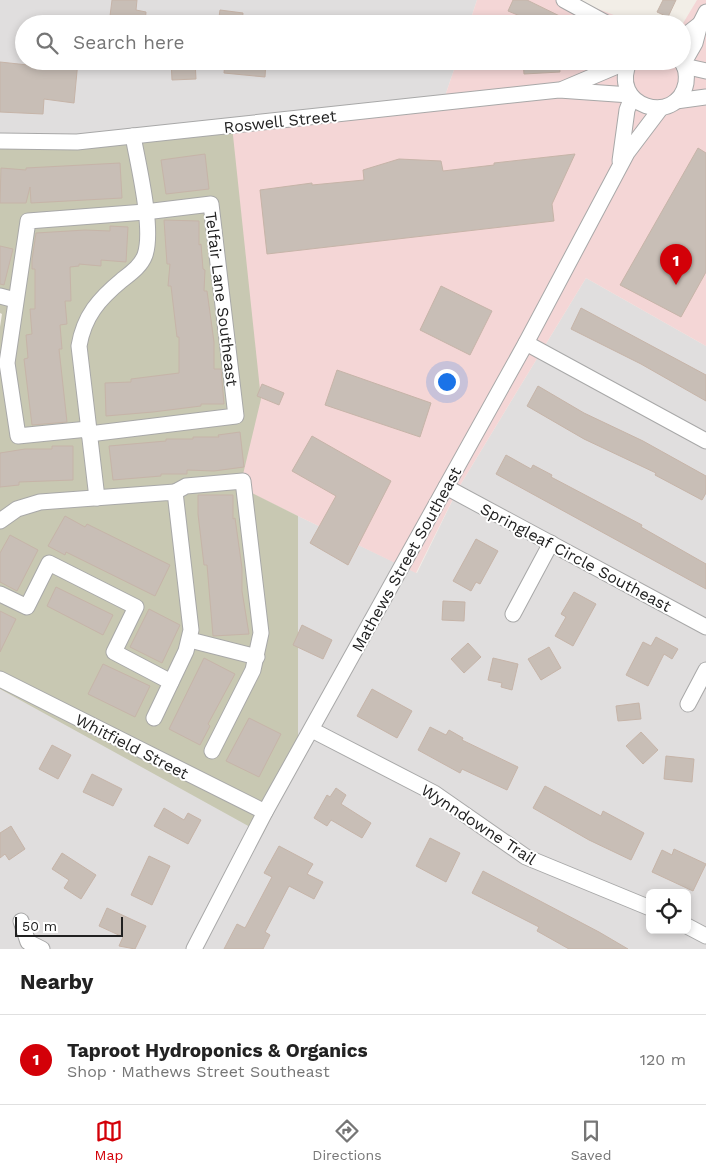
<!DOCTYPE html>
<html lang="en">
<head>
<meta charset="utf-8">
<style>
  body { margin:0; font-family:"Work Sans",sans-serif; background:#f2f2f2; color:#222 }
  .controls { position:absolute; right:15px; bottom:15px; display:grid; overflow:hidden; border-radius:8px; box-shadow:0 2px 8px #0003 }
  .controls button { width:45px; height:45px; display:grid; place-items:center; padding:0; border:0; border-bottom:1px solid #e0e0e0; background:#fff; color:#222; font:25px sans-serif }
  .scale { position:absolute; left:15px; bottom:12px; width:108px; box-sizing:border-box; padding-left:5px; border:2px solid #212121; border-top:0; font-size:14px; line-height:18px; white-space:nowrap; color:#212121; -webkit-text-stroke:4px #fff; paint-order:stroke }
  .you { position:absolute; left:446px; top:381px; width:18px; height:18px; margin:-12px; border:4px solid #fff; border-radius:50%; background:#1a73e8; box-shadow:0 0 0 8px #1a73e833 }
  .badge { display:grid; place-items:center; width:32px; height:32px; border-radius:50%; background:#d30008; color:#fff; font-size:16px; font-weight:700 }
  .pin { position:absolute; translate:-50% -41px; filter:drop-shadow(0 1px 2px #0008) }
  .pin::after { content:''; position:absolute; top:26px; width:18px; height:15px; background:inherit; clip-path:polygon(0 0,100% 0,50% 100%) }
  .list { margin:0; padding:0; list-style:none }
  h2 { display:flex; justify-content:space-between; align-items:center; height:65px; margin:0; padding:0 20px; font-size:21px }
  h2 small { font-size:16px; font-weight:400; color:#767676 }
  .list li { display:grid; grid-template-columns:32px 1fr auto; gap:15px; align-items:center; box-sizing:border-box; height:90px; padding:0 20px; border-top:1px solid #e0e0e0 }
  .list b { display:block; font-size:19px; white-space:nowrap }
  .list p { margin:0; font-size:16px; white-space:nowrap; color:#767676 }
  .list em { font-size:16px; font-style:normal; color:#767676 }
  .icon { flex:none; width:28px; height:28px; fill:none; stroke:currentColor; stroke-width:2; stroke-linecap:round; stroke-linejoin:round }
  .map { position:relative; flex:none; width:706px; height:949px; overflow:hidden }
  .search { position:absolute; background:#fff; box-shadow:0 2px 8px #0003; left:15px; right:15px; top:15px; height:55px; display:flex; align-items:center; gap:12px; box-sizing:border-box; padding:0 18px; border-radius:28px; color:#767676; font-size:19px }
  .sheet { height:155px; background:#fff }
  nav { display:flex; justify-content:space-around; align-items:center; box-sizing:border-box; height:70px; border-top:1px solid #e0e0e0; background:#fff; font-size:14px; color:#767676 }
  nav a { display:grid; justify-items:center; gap:2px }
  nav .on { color:#d30008 }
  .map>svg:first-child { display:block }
  .residential { fill:#e0dede; fill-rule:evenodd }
  .commercial { fill:#f4d6d6 }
  .construction { fill:#c8c8b2 }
  .building { fill:#c8beb6; stroke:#c6b4a8 }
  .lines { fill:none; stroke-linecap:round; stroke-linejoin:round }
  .minor-casing { stroke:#a8a8a8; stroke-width:17 }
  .minor { stroke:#fff; stroke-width:15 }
  .labels { text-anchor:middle; stroke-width:4; stroke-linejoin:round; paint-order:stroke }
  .street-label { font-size:16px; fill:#212121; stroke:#fff }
</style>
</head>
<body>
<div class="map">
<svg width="706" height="949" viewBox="0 0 706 949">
  <rect width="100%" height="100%" fill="#f2eee7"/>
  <g class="residential">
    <polygon points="0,0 477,0 469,24 24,24 24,61 457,61 444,99 232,126 0,139"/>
    <path d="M 586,278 L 706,346 L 706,949 L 0,949 L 0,689 L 52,717 L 298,765 L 298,516 L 417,573 L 459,487 ZM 650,893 L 687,893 L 687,930 L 650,930 Z"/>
  </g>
  <g class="commercial">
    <polygon points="477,0 575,0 637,24 469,24"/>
    <polygon points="697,0 706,0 706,346 586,278 459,487 416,573 240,488 232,126 444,99 457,61 682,61 682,25"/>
  </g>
  <polygon class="construction" points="232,126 261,399 240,487 298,516 298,765 263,834 0,689 0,327 2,314 0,313 0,139"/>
  <g class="building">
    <polygon points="112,0 137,0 136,10 146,12 145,24 109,24"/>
    <polygon points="513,0 527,0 576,24 516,24 520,16 508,11"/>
    <polygon points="663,0 676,0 668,17 657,12"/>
    <polygon points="220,10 243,13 242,24 218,24"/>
    <polygon points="60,61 78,61 74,103 44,99 43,114 0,112 0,62 28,65 28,63 59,65"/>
    <polygon points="171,61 195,61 196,79 172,80"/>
    <polygon points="225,61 266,61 265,77 224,73"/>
    <polygon points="523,61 559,61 560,72 524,74"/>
    <polygon points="698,148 706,153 706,272 681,317 620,285"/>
    <polygon points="205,154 209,189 166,194 161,160"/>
    <polygon points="575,154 552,204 554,221 267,254 260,190 312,183 312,185 364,180 363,170 399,159 441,161 443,171 494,165 494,163"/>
    <polygon points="120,163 122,198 31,203 30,187 26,203 0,203 1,168 26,170 26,168"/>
    <polygon points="164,220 199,221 199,245 201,244 203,269 205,270 204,291 207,291 214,342 214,369 221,369 224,404 201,404 201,406 153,412 106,416 105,383 131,382 131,379 179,373 179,337 177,337 171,286 168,286 170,264 167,264"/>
    <polygon points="110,226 128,227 126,262 101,260 101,266 79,264 79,266 70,267 71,301 65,301 67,324 60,325 62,349 59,349 67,422 32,425 24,359 28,358 26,335 32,334 30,309 35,309 35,269 32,269 32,260 36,233 85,230 110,231"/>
    <polygon points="0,246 13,249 4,285 0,284"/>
    <polygon points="441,286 492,311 470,355 420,330"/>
    <polygon points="581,308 706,375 706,401 641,364 571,329"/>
    <polygon points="337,370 431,403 420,437 325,405"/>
    <polygon points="262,384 284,393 279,405 257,396"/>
    <polygon points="538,386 584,413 643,441 706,476 706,493 702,500 655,475 656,473 584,439 527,406"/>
    <polygon points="240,432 244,467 214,471 187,470 187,474 161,474 161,476 113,480 109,446 166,441 166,439 193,439 193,437 219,437 218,435"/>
    <polygon points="312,436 391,481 348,565 310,543 336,496 292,471"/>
    <polygon points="52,446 73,446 73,480 19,482 19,485 0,487 0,453 25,449 52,449"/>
    <polygon points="506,455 531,469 533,465 552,475 551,477 642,525 641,527 706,564 706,589 496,474"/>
    <polygon points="198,495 233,495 233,519 235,518 242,568 242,591 249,634 213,636 207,565 204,565 198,514"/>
    <polygon points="65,516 85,527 87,524 170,565 155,596 66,552 65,555 48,546"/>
    <polygon points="10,535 38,550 17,591 0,582 0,553"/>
    <polygon points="476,539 498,551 480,584 476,582 471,591 453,581"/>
    <polygon points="56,587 113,615 103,635 47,606"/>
    <polygon points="574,592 596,604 573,646 555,636 566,617 561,614"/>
    <polygon points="443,601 465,602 464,621 442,620"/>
    <polygon points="149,609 180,625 162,663 130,647"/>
    <polygon points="0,611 16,619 0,652"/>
    <polygon points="302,625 332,640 323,659 293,645"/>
    <polygon points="656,637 678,649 672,659 664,654 648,686 626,675 643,642 651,646"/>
    <polygon points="468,643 481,657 464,673 451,659"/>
    <polygon points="549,647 561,668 541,680 528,659"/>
    <polygon points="204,658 235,674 208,724 210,726 200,745 169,729"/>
    <polygon points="493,658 518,664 512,690 501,687 502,683 488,680"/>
    <polygon points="103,664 150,686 135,717 88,694"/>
    <polygon points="372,689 412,711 397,738 357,716"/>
    <polygon points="639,703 641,719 618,721 616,706"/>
    <polygon points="249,718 281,734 259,777 226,761"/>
    <polygon points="430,727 446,735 449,730 463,738 462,740 518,767 507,790 462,769 460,773 418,750"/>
    <polygon points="641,732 658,750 643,764 626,746"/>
    <polygon points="52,745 71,755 58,779 39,769"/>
    <polygon points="666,756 694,759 692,782 664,779"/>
    <polygon points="92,774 122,789 113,806 83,792"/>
    <polygon points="545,786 601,816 603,811 644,833 631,860 589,840 533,808"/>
    <polygon points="336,788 346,795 341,804 371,823 362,838 331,820 327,826 314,818 327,795 330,797"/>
    <polygon points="164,808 184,820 188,813 201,820 188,844 154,826"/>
    <polygon points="11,826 25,849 9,860 5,854 0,858 0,833"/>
    <polygon points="430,838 460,853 446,882 416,866"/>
    <polygon points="279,846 313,864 307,874 323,882 314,899 289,886 265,932 270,935 263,949 224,949 237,924 245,928 272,877 264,873"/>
    <polygon points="674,849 706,864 693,891 652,872 662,850 672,855"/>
    <polygon points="62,853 96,875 81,899 64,888 69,880 52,869"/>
    <polygon points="149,856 170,866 152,905 131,895"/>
    <polygon points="483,871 599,932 628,949 569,949 537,931 539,927 472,893"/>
    <polygon points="107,908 146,926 135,949 119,946 123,937 99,926"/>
  </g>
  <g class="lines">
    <defs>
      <g id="minor">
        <polyline points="564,0 608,24"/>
        <polyline points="682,38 700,24"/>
        <path d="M 630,61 C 607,106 677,128 686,83 C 687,76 686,68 682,61"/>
        <polyline points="683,64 695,43 700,24 706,12"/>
        <polyline points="684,66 706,71"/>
        <polyline points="563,89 629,61"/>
        <polyline points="676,101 706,97"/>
        <polyline points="0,141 77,142 559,90 630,95"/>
        <polyline points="620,161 627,110 632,97"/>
        <polyline points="0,296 15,300"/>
        <polyline points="526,343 706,441"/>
        <polyline points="88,429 18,436 7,363 28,221 145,212 211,204 236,416 89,434"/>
        <polyline points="446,487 706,627"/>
        <polyline points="175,492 186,486 243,481 261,633 253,670 212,751"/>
        <path d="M 97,498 L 79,346 C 84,316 99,299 122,280 C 131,273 141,266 145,255 C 154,229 138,164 133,136"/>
        <polyline points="0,521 17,509 40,502 175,492 191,630 186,651 154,718"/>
        <polyline points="0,594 27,607 49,563 136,607 114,652 171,682"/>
        <polyline points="513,614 551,543"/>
        <polyline points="190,640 257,657"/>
        <polyline points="0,679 265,812"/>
        <polyline points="688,704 706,670"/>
        <polyline points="312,730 434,793 526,857 650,908"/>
        <polyline points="21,921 28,942 42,949"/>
        <polyline points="687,926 706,936"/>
        <polyline points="194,949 265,812 526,343 627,153 661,108"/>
      </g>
    </defs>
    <use href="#minor" class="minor-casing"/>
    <use href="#minor" class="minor"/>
  </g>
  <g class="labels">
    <g class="street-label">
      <text transform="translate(280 121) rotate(-6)" y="6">Roswell Street</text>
      <text transform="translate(222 299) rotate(83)" y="6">Telfair Lane Southeast</text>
      <text transform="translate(576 557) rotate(28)" y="6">Springleaf Circle Southeast</text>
      <text transform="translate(406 559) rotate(-61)" y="6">Mathews Street Southeast</text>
      <text transform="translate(132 746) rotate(27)" y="6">Whitfield Street</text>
      <text transform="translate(479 824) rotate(33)" y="6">Wynndowne Trail</text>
    </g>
  </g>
</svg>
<div class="controls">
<button><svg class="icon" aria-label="locate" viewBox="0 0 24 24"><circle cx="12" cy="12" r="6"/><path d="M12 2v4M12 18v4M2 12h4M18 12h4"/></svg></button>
</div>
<div class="scale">50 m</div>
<div class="you"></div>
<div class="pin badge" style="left:676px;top:285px">1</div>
<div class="search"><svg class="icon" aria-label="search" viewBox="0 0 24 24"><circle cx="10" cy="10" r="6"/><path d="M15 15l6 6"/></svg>Search here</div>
</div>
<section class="sheet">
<h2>Nearby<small></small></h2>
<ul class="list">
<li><span class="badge">1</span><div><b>Taproot Hydroponics &amp; Organics</b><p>Shop · Mathews Street Southeast</p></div><em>120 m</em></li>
</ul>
</section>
<nav>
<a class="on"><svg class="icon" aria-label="map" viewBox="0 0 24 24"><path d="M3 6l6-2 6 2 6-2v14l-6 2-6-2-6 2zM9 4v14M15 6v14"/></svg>Map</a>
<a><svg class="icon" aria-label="directions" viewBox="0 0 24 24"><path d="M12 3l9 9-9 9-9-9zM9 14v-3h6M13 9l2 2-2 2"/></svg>Directions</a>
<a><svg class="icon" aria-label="saved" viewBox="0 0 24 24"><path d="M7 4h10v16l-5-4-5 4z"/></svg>Saved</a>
</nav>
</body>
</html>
